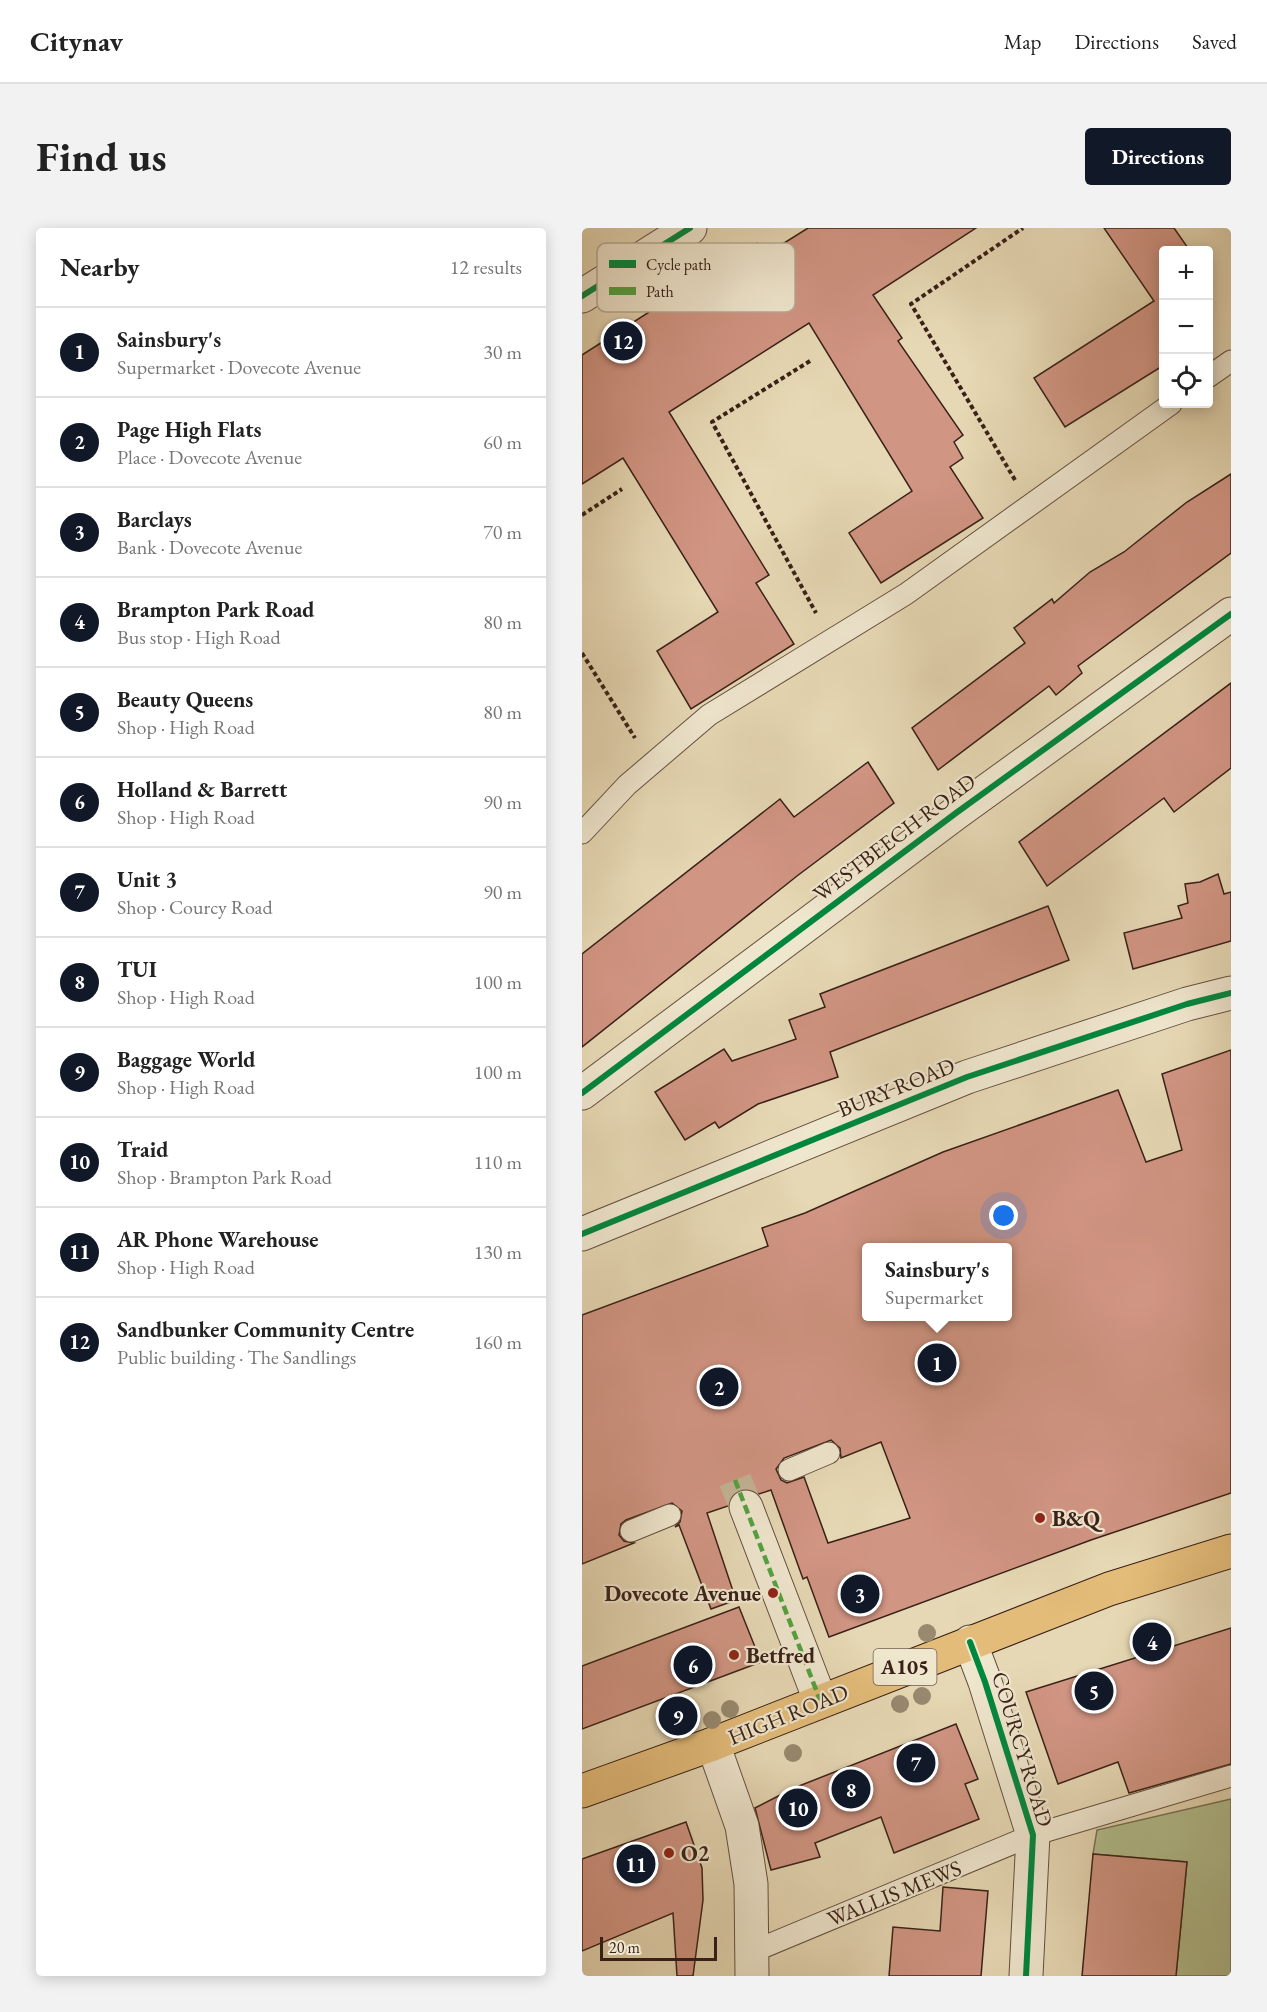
<!DOCTYPE html>
<html lang="en">
<head>
<meta charset="utf-8">
<style>
  body { margin:0; font-family:"EB Garamond",serif; background:#f2f2f2; color:#222 }
  .controls { position:absolute; right:18px; top:18px; display:grid; overflow:hidden; border-radius:6px; box-shadow:0 3px 15px #0003 }
  .controls button { width:54px; height:54px; display:grid; place-items:center; padding:0; border:0; border-bottom:2px solid #e0e0e0; background:#fff; color:#222; font:30px sans-serif }
  .scale { position:absolute; left:18px; bottom:15px; width:117px; box-sizing:border-box; padding-left:6px; border:3px solid #392118; border-top:0; font-size:16px; line-height:21px; white-space:nowrap; color:#392118; -webkit-text-stroke:4px #efe6ce; paint-order:stroke }
  .you { position:absolute; left:422px; top:988px; width:21px; height:21px; margin:-15px; border:4px solid #fff; border-radius:50%; background:#1a73e8; box-shadow:0 0 0 9px #1a73e833 }
  .badge { display:grid; place-items:center; width:39px; height:39px; border-radius:50%; background:#111827; color:#fff; font-size:20px; font-weight:700 }
  .pin { position:absolute; translate:-50% -50%; border:3px solid #fff; box-shadow:0 2px 6px #0006 }
  .popup { position:absolute; left:280px; top:1015px; width:150px; height:78px; box-sizing:border-box; display:grid; place-content:center; border-radius:6px; background:#fff; filter:drop-shadow(0 2px 4px #0005); font-size:20px; white-space:nowrap; color:#767676 }
  .popup b { font-size:22px; color:#222 }
  .popup::after { content:''; position:absolute; left:50%; top:100%; margin-left:-12px; border:12px solid transparent; border-top-color:#fff }
  .list { margin:0; padding:0; list-style:none }
  h2 { display:flex; justify-content:space-between; align-items:center; height:78px; margin:0; padding:0 24px; font-size:26px }
  h2 small { font-size:20px; font-weight:400; color:#767676 }
  .list li { display:grid; grid-template-columns:39px 1fr auto; gap:18px; align-items:center; box-sizing:border-box; height:90px; padding:0 24px; border-top:2px solid #e0e0e0 }
  .list b { display:block; font-size:22px; white-space:nowrap }
  .list p { margin:0; font-size:20px; white-space:nowrap; color:#767676 }
  .list em { font-size:20px; font-style:normal; color:#767676 }
  .icon { flex:none; width:33px; height:33px; fill:none; stroke:currentColor; stroke-width:2; stroke-linecap:round; stroke-linejoin:round }
  .map { position:relative; flex:none; width:649px; height:1748px; overflow:hidden; border-radius:6px }
  header { display:flex; align-items:center; gap:36px; box-sizing:border-box; height:84px; padding:0 30px; background:#fff; border-bottom:2px solid #e0e0e0 }
  header strong { font-size:28px }
  nav { display:flex; gap:33px; margin-inline-start:auto; font-size:21px }
  .intro { display:flex; align-items:center; justify-content:space-between; box-sizing:border-box; height:144px; padding:0 36px }
  h1 { margin:0; font-size:42px }
  .button { padding:15px 27px; border-radius:6px; background:#111827; color:#fff; font-size:21px; font-weight:700 }
  main { display:flex; gap:36px; padding:0 36px }
  aside { flex:1; background:#fff; border-radius:6px; box-shadow:0 3px 15px #0003 }
  .map>svg:first-child { display:block }
  .green { fill:#b3bf8f; stroke:#767054; stroke-width:1.5 }
  .building { fill:#d19583; stroke:#392118; stroke-width:1.5; fill-rule:evenodd }
  .lines { fill:none; stroke-linecap:round; stroke-linejoin:round }
  .street-tunnel { stroke:#c3b395; stroke-width:33; stroke-dasharray:33 16; stroke-linecap:butt }
  .lane-casing { stroke:#644f3f; stroke-width:23 }
  .street-casing { stroke:#644f3f; stroke-width:35 }
  .primary-casing { stroke:#392118; stroke-width:35 }
  .path { stroke:#392118; stroke-width:4; stroke-dasharray:4.5 3; stroke-linecap:butt }
  .lane { stroke:#efe6ce; stroke-width:21 }
  .street { stroke:#efe6ce; stroke-width:33 }
  .primary { stroke:#e3bc7a; stroke-width:33 }
  .quiet { stroke:#53a240; stroke-width:4.5; stroke-dasharray:9 4.5; stroke-linecap:butt }
  .cycleway-casing { stroke:#efe6ce; stroke-width:10 }
  .cycleway { stroke:#00873e; stroke-width:6 }
  .tree { fill:#98896f }
  .poi-dot { fill:#8f2418; stroke:#efe6ce; stroke-width:2 }
  .labels { text-anchor:middle; stroke-width:4.5; stroke-linejoin:round; paint-order:stroke }
  .shield { fill:#efe6ce; stroke:#705c4f; stroke-width:1.5 }
  .shield-label { font-size:21px; font-weight:bold; fill:#392118 }
  .street-label { font-size:22px; fill:#392118; stroke:#efe6ce }
  .poi-label { font-size:22px; font-weight:bold; fill:#392118; stroke:#efe6ce; text-anchor:start }
  .key { fill:#efe6ce; stroke:#b8ab97; stroke-width:1.5 }
  .key-label { font-size:16px; fill:#392118 }
</style>
</head>
<body>
<header>
<strong>Citynav</strong>
<nav><a>Map</a><a>Directions</a><a>Saved</a></nav>
</header>
<div class="intro"><h1>Find us</h1><a class="button">Directions</a></div>
<main>
<aside>
<h2>Nearby<small>12 results</small></h2>
<ul class="list">
<li><span class="badge">1</span><div><b>Sainsbury's</b><p>Supermarket · Dovecote Avenue</p></div><em>30 m</em></li>
<li><span class="badge">2</span><div><b>Page High Flats</b><p>Place · Dovecote Avenue</p></div><em>60 m</em></li>
<li><span class="badge">3</span><div><b>Barclays</b><p>Bank · Dovecote Avenue</p></div><em>70 m</em></li>
<li><span class="badge">4</span><div><b>Brampton Park Road</b><p>Bus stop · High Road</p></div><em>80 m</em></li>
<li><span class="badge">5</span><div><b>Beauty Queens</b><p>Shop · High Road</p></div><em>80 m</em></li>
<li><span class="badge">6</span><div><b>Holland &amp; Barrett</b><p>Shop · High Road</p></div><em>90 m</em></li>
<li><span class="badge">7</span><div><b>Unit 3</b><p>Shop · Courcy Road</p></div><em>90 m</em></li>
<li><span class="badge">8</span><div><b>TUI</b><p>Shop · High Road</p></div><em>100 m</em></li>
<li><span class="badge">9</span><div><b>Baggage World</b><p>Shop · High Road</p></div><em>100 m</em></li>
<li><span class="badge">10</span><div><b>Traid</b><p>Shop · Brampton Park Road</p></div><em>110 m</em></li>
<li><span class="badge">11</span><div><b>AR Phone Warehouse</b><p>Shop · High Road</p></div><em>130 m</em></li>
<li><span class="badge">12</span><div><b>Sandbunker Community Centre</b><p>Public building · The Sandlings</p></div><em>160 m</em></li>
</ul>
</aside>
<div class="map">
<svg width="649" height="1748" viewBox="0 0 649 1748">
  <rect width="100%" height="100%" fill="#e6d8b4"/>
  <filter id="stains"><feTurbulence type="fractalNoise" baseFrequency=".00333" numOctaves="4"/><feColorMatrix values="0 0 0 0 .2 0 0 0 0 .09 0 0 0 0 .02 0 0 0 .5 -.17"/></filter>
  <radialGradient id="worn" r=".72"><stop offset=".6" stop-color="#630" stop-opacity="0"/><stop offset="1" stop-color="#630" stop-opacity=".3"/></radialGradient>
  <polygon class="green" points="649,1571 649,1748 594,1748 605,1634 511,1626 515,1602"/>
  <g class="building">
    <polygon points="226,0 394,0 291,67 320,110 316,113 381,207 372,214 381,230 368,239 401,290 299,355 267,305 330,263 227,95 87,184 187,347 174,355 212,416 109,481 75,423 136,384 41,230 0,256 0,127 175,15 183,27"/>
    <polygon points="522,0 592,0 606,20 582,22 582,137 483,199 452,150 572,73"/>
    <polygon points="649,246 649,325 496,438 500,445 474,467 467,458 356,542 330,500 443,415 432,400 470,371 472,375 508,344 542,324 605,274"/>
    <polygon points="649,455 649,540 592,584 582,570 465,658 437,614"/>
    <polygon points="286,534 312,575 215,648 0,819 0,726 198,571 212,589"/>
    <polygon points="636,646 642,666 649,664 649,713 551,741 542,705 600,690 596,678 606,675 603,656 618,654"/>
    <polygon points="466,678 487,732 248,824 256,849 176,876 137,900 133,894 103,912 73,864 142,821 150,833 214,811 207,792 243,779 238,766"/>
    <path d="M 649,822 L 649,1265 L 509,1312 L 247,1409 L 225,1349 L 221,1351 L 189,1262 L 177,1266 L 168,1261 L 158,1261 L 149,1268 L 146,1278 L 125,1285 L 154,1372 L 129,1381 L 97,1297 L 93,1299 L 98,1294 L 100,1283 L 90,1275 L 44,1292 L 39,1296 L 37,1307 L 42,1313 L 52,1315 L 0,1336 L 0,1087 L 186,1018 L 180,1000 L 223,985 L 361,924 L 536,862 L 564,934 L 600,922 L 580,846 ZM 285,1020 L 426,1020 L 426,1089 L 285,1089 ZM 249,1212 L 258,1220 L 259,1230 L 299,1214 L 328,1290 L 246,1315 L 222,1249 L 205,1255 L 199,1252 L 194,1241 L 202,1230 Z"/>
    <polygon points="157,1379 179,1434 0,1501 0,1438"/>
    <polygon points="649,1400 649,1536 547,1565 536,1534 476,1556 444,1464"/>
    <polygon points="374,1496 396,1551 383,1556 397,1591 312,1625 299,1589 233,1615 238,1629 189,1642 173,1580 212,1560"/>
    <polygon points="104,1594 120,1640 121,1672 111,1748 95,1748 91,1685 0,1723 0,1631"/>
    <polygon points="511,1626 605,1634 594,1748 500,1748"/>
    <polygon points="361,1659 406,1663 399,1748 307,1748 311,1699 358,1703"/>
  </g>
  <g class="lines">
    <polyline class="street-tunnel" points="153,1252 164,1279"/>
    <defs>
      <g id="lane">
        <polyline points="626,149 649,133"/>
        <polyline points="0,605 45,557 127,487 324,366 589,176"/>
        <polyline points="207,1242 247,1225"/>
        <polyline points="49,1303 88,1287"/>
        <polyline points="172,1723 451,1607 649,1548"/>
      </g>
      <g id="street">
        <polyline points="0,68 108,0"/>
        <polyline points="0,865 374,585 649,386"/>
        <polyline points="0,1006 385,849 605,776 649,765"/>
        <polyline points="164,1279 238,1472"/>
        <polyline points="388,1414 403,1454 451,1607 444,1748"/>
        <polyline points="131,1516 160,1598 169,1656 170,1748"/>
      </g>
      <polyline id="primary" points="0,1563 131,1516 527,1361 649,1323"/>
    </defs>
    <use href="#lane" class="lane-casing"/>
    <use href="#street" class="street-casing"/>
    <use href="#primary" class="primary-casing"/>
    <g class="path">
      <polyline points="228,133 130,194 234,385"/>
      <polyline points="433,252 329,76 441,0"/>
      <polyline points="0,287 40,261"/>
      <polyline points="0,425 53,510"/>
    </g>
    <use href="#lane" class="lane"/>
    <use href="#street" class="street"/>
    <use href="#primary" class="primary"/>
    <polyline class="quiet" points="153,1252 238,1472"/>
    <defs>
      <g id="cycleway">
        <polyline points="0,68 108,0"/>
        <polyline points="0,865 374,585 649,386"/>
        <polyline points="0,1006 385,849 605,776 649,765"/>
        <polyline points="388,1414 403,1454 451,1607 444,1748"/>
      </g>
    </defs>
    <use href="#cycleway" class="cycleway-casing"/>
    <use href="#cycleway" class="cycleway"/>
  </g>
  <g class="tree">
    <circle cx="345" cy="1405" r="9"/>
    <circle cx="340" cy="1468" r="9"/>
    <circle cx="318" cy="1476" r="9"/>
    <circle cx="148" cy="1481" r="9"/>
    <circle cx="130" cy="1492" r="9"/>
    <circle cx="211" cy="1525" r="9"/>
  </g>
  <g class="poi-dot">
    <circle cx="458" cy="1290" r="6"/>
    <circle cx="191" cy="1365" r="6"/>
    <circle cx="152" cy="1427" r="6"/>
    <circle cx="87" cy="1625" r="6"/>
  </g>
  <g class="labels">
    <rect class="shield" x="291.5" y="1421" width="63" height="36" rx="4.5"/>
    <g class="shield-label">
      <text x="323" y="1446">A105</text>
    </g>
    <g class="street-label">
      <text transform="translate(312 609) rotate(-37)" y="8">WESTBEECH ROAD</text>
      <text transform="translate(314 859) rotate(-22)" y="8">BURY ROAD</text>
      <text transform="translate(206 1486) rotate(-22)" y="8">HIGH ROAD</text>
      <text transform="translate(441 1521) rotate(73)" y="8">COURCY ROAD</text>
      <text transform="translate(312 1665) rotate(-22)" y="8">WALLIS MEWS</text>
    </g>
    <g class="poi-label">
      <text x="470" y="1298">B&amp;Q</text>
      <text x="179" y="1373" text-anchor="end">Dovecote Avenue</text>
      <text x="164" y="1435">Betfred</text>
      <text x="99" y="1633">O2</text>
    </g>
  </g>
  <rect x="15" y="15" width="198" height="69" rx="9" class="key"/>
  <rect x="27" y="32" width="27" height="8" fill="#00873e"/>
  <rect x="27" y="59" width="27" height="8" fill="#53a240"/>
  <g class="key-label">
    <text x="64" y="42">Cycle path</text>
    <text x="64" y="69">Path</text>
  </g>
  <rect width="100%" height="100%" filter="url(#stains)"/>
  <rect width="100%" height="100%" fill="url(#worn)"/>
</svg>
<div class="controls">
<button>+</button>
<button>−</button>
<button><svg class="icon" aria-label="locate" viewBox="0 0 24 24"><circle cx="12" cy="12" r="6"/><path d="M12 2v4M12 18v4M2 12h4M18 12h4"/></svg></button>
</div>
<div class="scale">20 m</div>
<div class="you"></div>
<div class="pin badge" style="left:355px;top:1135px">1</div>
<div class="popup"><b>Sainsbury's</b>Supermarket</div>
<div class="pin badge" style="left:137px;top:1159px">2</div>
<div class="pin badge" style="left:278px;top:1366px">3</div>
<div class="pin badge" style="left:570px;top:1414px">4</div>
<div class="pin badge" style="left:512px;top:1463px">5</div>
<div class="pin badge" style="left:111px;top:1437px">6</div>
<div class="pin badge" style="left:334px;top:1535px">7</div>
<div class="pin badge" style="left:269px;top:1561px">8</div>
<div class="pin badge" style="left:96px;top:1488px">9</div>
<div class="pin badge" style="left:216px;top:1580px">10</div>
<div class="pin badge" style="left:54px;top:1636px">11</div>
<div class="pin badge" style="left:41px;top:113px">12</div>
</div>
</main>
</body>
</html>
